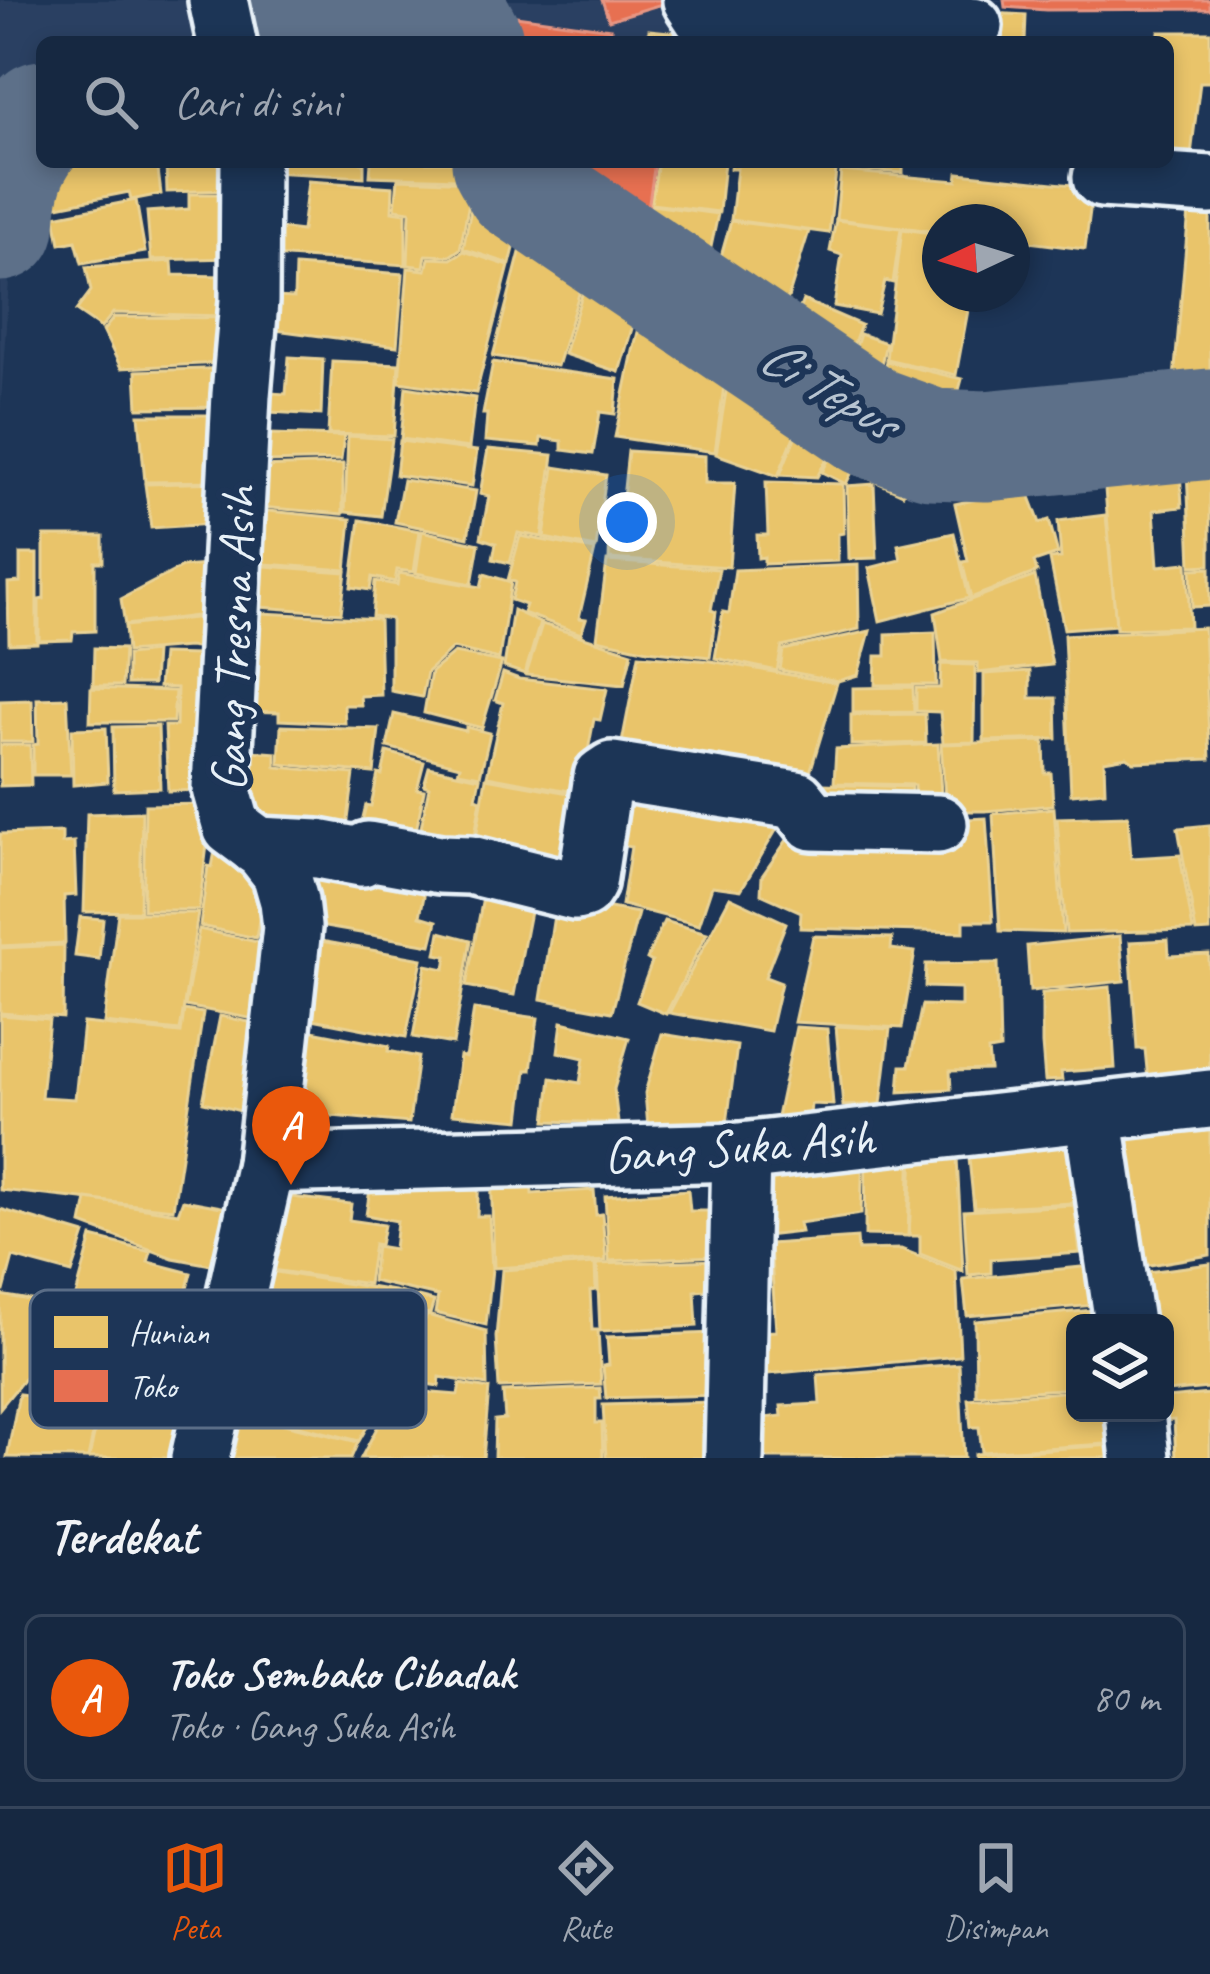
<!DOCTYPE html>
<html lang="id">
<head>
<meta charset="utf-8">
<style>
  body { margin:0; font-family:Caveat,sans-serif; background:#1f3048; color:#f1f3f6 }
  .controls { position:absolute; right:36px; bottom:36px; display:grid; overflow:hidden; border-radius:18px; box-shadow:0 6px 18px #0003 }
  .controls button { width:108px; height:108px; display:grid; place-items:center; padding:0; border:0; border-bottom:3px solid #35445a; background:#162841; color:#f1f3f6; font:60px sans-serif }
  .compass { position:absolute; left:922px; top:204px; width:108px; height:108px; border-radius:50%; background:#162841; box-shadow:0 6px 18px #0003; rotate:266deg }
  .you { position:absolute; left:627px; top:522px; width:42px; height:42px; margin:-30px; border:9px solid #fff; border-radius:50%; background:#1a73e8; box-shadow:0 0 0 18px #1a73e833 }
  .badge { display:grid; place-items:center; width:78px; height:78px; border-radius:50%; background:#ea580c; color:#fff; font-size:39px; font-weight:700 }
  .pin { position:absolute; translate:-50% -99px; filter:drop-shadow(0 3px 6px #0008) }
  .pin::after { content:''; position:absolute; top:63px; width:42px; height:36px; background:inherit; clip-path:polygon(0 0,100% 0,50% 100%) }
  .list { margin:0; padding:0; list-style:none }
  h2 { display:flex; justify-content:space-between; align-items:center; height:156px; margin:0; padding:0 48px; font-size:51px }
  h2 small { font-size:39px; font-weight:400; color:#9ea6b1 }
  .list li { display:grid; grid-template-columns:78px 1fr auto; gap:36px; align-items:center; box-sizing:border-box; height:168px; margin:0 24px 24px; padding:0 24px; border:3px solid #35445a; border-radius:18px }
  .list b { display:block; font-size:45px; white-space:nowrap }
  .list p { margin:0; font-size:39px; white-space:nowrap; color:#9ea6b1 }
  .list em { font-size:39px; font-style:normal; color:#9ea6b1 }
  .icon { flex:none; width:66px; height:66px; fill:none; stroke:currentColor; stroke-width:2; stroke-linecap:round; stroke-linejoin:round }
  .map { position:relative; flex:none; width:1210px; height:1458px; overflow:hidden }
  .search { position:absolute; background:#162841; box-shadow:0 6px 18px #0003; left:36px; right:36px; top:36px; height:132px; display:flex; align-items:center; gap:30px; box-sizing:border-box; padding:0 42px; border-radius:18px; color:#9ea6b1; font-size:45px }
  .sheet { height:348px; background:#162841 }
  nav { display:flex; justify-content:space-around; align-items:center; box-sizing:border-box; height:168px; border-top:3px solid #35445a; background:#162841; font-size:33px; color:#9ea6b1 }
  nav a { display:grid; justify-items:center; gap:6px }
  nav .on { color:#ea580c }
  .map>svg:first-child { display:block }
  .built { fill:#2a4162 }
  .homes { fill:#e9c46a; stroke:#e9d295; stroke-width:3 }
  .shops { fill:#e76f51; stroke:#e79683; stroke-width:3 }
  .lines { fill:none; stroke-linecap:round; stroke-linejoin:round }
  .river { stroke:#5d7089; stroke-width:111 }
  .minor-casing { stroke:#e8f1f8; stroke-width:66 }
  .minor { stroke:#1d3557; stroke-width:57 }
  .labels { text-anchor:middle; stroke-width:12; stroke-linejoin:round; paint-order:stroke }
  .street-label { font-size:51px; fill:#e8f1f8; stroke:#1d3557 }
  .water-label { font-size:54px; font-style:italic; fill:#b7c4d1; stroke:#1d3557 }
  .key { fill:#1d3557; stroke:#5a6d87; stroke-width:3 }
  .key-label { font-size:33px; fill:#e8f1f8 }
</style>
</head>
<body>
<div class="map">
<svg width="1210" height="1458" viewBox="0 0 1210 1458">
  <rect width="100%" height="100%" fill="#1d3557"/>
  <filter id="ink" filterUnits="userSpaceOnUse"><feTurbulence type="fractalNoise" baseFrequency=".00833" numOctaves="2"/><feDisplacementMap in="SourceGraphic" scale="24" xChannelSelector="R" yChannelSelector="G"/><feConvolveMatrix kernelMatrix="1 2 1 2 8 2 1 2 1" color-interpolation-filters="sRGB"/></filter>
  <g filter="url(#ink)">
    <g class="built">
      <polygon points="0,0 313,0 204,42 42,42 42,104 20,113 0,417"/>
      <polygon points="499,0 1210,0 1210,2 992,1 707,6 705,42 511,42"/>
    </g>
    <g class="homes">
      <polygon points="989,13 1026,15 1025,42 987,42"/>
      <polygon points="649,30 731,38 731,42 648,42"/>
      <polygon points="1159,32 1210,32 1210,82 1200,82 1190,163 1168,162 1168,42 1159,42"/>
      <polygon points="63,162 157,162 161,194 131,200 129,192 53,207 46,169"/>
      <polygon points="166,162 233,162 234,190 167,192"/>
      <polygon points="269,162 364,162 364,177 270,172"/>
      <polygon points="371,162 457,162 457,179 370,176"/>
      <polygon points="658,162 724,162 719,212 651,204"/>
      <polygon points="731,162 837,162 829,233 731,220 737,169 730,169"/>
      <polygon points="842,162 903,162 903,173 842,168"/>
      <polygon points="841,171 957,181 958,173 1093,187 1085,249 1012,240 1012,222 940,222 940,232 836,219"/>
      <polygon points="398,179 473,182 460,249 450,256 426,255 424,267 408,265 410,211 395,209"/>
      <polygon points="308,181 393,187 392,211 406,213 406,265 273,256 276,228 302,231"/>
      <polygon points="189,194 230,194 232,258 151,260 147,212 189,209"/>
      <polygon points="474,194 523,213 510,264 463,249"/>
      <polygon points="136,200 145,252 82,263 76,241 60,244 55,216"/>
      <polygon points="651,205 718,214 704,280 666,257 667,251 644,242"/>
      <polygon points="1189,211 1210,212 1210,381 1174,379"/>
      <polygon points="836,220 901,228 893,283 885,281 877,314 834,306 842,255 830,251"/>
      <polygon points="731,221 809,231 778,330 713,285"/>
      <polygon points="902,229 940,234 940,294 971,294 956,375 886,359"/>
      <polygon points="523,241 586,271 557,366 493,356"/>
      <polygon points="464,251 509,266 476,393 399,382 408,268 426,270 429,258 451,259"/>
      <polygon points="172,261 173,275 225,276 223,316 113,313 101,328 76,311 91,291 86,267"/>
      <polygon points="295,266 403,274 397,346 275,330 276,297 294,298"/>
      <polygon points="589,271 641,298 619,372 564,354"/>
      <polygon points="803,300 861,325 840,380 808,360 811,351 788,339"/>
      <polygon points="646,302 727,364 715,452 615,437 633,351"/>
      <polygon points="114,317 241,318 221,363 121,368 103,331"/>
      <polygon points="860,334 886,343 873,399 843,386"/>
      <polygon points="289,357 323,359 321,415 270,412 271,393 286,394"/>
      <polygon points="332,361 399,364 394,436 328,434"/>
      <polygon points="886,361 962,379 952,416 914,405 909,419 874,405"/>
      <polygon points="493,362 618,379 615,414 600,412 593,454 562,450 562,441 541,438 540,446 485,441 487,414 483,414"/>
      <polygon points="730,366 773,397 803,414 778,476 716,454"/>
      <polygon points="236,368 236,407 138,408 136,371"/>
      <polygon points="406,387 475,398 469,448 401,439"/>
      <polygon points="139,415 234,415 225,481 145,482"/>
      <polygon points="804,415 841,433 817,477 780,475"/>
      <polygon points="843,432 866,444 846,484 822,472"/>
      <polygon points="268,434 344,436 341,460 266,462"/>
      <polygon points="348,436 392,439 381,516 345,512"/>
      <polygon points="400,441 477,451 472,486 396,475"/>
      <polygon points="871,448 913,470 903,494 859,474"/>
      <polygon points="488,449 553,455 542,537 518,533 510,563 493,559 496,543 481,538 489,496 480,494"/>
      <polygon points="628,451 705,456 705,483 735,483 729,567 609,559 610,525 620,526"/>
      <polygon points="343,464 343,514 259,507 261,467"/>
      <polygon points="554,467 606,475 596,548 544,538"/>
      <polygon points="1210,467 1210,565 1191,566 1187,468"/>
      <polygon points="1180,468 1182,507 1154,510 1158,566 1187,563 1190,627 1116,629 1104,476"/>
      <polygon points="403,480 476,491 468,537 395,522"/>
      <polygon points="227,482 227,523 151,528 145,484"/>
      <polygon points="766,482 843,484 844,533 838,534 838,561 764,564 764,557 758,558 757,535 768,535"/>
      <polygon points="874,484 877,558 849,559 847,486"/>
      <polygon points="1027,489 1040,523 1049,520 1058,554 1034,562 1037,572 971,598 962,562 968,561 955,504"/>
      <polygon points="258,510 351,519 346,570 251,563"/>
      <polygon points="1106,515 1116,625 1064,629 1050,559 1061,558 1058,521"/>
      <polygon points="360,520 420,531 414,572 397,570 395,582 372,577 370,590 351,587"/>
      <polygon points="422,531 479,544 472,584 416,573"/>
      <polygon points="954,533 969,598 880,621 869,568 901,560 898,545"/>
      <polygon points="44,536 103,536 103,562 95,562 95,631 73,632 72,640 39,641 39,600 44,599"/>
      <polygon points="520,536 595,550 579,618 586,619 581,634 523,613 526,605 511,600 515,582 508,580"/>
      <polygon points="20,554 37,554 37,643 9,644 8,583 20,582"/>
      <polygon points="607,561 719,569 711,610 716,612 710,657 648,650 597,639"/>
      <polygon points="220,564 220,613 125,625 121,599 182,567"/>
      <polygon points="251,565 346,572 341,613 246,606"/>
      <polygon points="858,565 859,629 782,647 777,671 715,658 723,612 729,613 735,570"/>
      <polygon points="1210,568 1210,606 1192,607 1191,569"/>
      <polygon points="399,573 481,587 484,574 511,582 499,659 453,648 427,672 422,697 391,691 391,619 372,616 375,581 397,585"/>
      <polygon points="1035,576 1052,665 978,673 978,663 942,662 935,613"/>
      <polygon points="513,610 540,623 525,674 504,667"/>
      <polygon points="241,612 379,619 381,695 360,696 361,705 344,705 345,723 279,720 279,712 243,711"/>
      <polygon points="220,615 219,651 188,647 127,652 125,626"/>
      <polygon points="542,624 632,652 624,685 526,675"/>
      <polygon points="1204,628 1210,759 1134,762 1127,757 1104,761 1105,791 1071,794 1064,635"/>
      <polygon points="870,631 858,675 838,681 780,670 783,650"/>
      <polygon points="935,632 936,685 875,685 876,656 886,656 886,634"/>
      <polygon points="94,648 124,649 122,686 93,686"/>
      <polygon points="155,652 153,684 127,684 127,655"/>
      <polygon points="454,653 502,662 482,728 424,713 431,672"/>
      <polygon points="162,654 198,655 198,693 214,790 168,791 165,726 176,726 177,688 159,687"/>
      <polygon points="639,655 711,661 837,683 805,789 618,763"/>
      <polygon points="941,664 975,665 974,742 943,743 940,712 916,711 916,688 940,688"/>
      <polygon points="1030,671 1030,698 1056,698 1057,739 984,741 984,674"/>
      <polygon points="503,673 519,679 607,689 600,720 594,719 580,793 487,776 503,703 495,700"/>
      <polygon points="913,687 914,712 853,713 853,688"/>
      <polygon points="91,688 175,691 173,722 90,722"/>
      <polygon points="67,698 71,775 33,775 33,745 38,744 37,699"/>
      <polygon points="32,700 33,742 0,742 0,701"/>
      <polygon points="394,714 466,731 466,727 490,733 480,776 458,772 460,766 387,747"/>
      <polygon points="925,714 926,743 851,745 851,715"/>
      <polygon points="158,726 160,788 114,790 113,727"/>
      <polygon points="281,726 379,729 374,773 279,764"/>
      <polygon points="106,728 108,782 73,785 72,729"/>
      <polygon points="1044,741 1045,773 1051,773 1053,805 985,811 946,811 941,744"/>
      <polygon points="938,744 942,811 915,812 914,785 834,783 836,749"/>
      <polygon points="0,745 30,745 31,785 0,786"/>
      <polygon points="251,751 276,753 276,767 354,774 344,850 249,838 244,805"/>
      <polygon points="387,752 424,762 417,789 424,790 411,857 356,847 366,805 371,806 378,774 382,775"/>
      <polygon points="429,767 480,778 476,798 481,800 471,859 417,848 429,787 424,785"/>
      <polygon points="486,778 580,795 564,874 473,856"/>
      <polygon points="822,784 911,787 912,813 822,811"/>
      <polygon points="618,785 780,810 778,827 741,890 712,886 699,925 622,905 631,847 609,843"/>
      <polygon points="212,804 199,910 143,910 145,805"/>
      <polygon points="1054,808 1063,933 1000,931 993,814"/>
      <polygon points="142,812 140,911 84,912 87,814"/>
      <polygon points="1128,816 1131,858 1180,855 1193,930 1066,933 1057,818"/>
      <polygon points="986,818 993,921 964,921 964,932 800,928 801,912 761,894 762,876 796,827"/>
      <polygon points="1210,825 1210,931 1196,932 1178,828"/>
      <polygon points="62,832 62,843 74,842 76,895 64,896 65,943 0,946 0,834"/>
      <polygon points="216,845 267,871 256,938 200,926 208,866 212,867"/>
      <polygon points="316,853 430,866 420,916 437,921 431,945 296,922"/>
      <polygon points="487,877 533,896 514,995 466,986"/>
      <polygon points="730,897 786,923 765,977 781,983 770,1031 669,1013"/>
      <polygon points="582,903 638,913 612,1012 541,999 555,909"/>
      <polygon points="118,913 198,913 180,1031 104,1023"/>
      <polygon points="80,917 103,919 99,959 75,956"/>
      <polygon points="664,921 707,933 666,1014 637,1002 652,962 647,959"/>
      <polygon points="199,929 284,948 276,1023 185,1006"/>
      <polygon points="440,932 471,940 453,1044 413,1037 426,965 445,969 447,956 436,954"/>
      <polygon points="813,936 892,938 891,949 915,952 902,1028 794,1022"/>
      <polygon points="1120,936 1124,981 1030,991 1027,946"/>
      <polygon points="315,940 422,959 406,1037 302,1017"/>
      <polygon points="1168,940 1169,956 1209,954 1210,1076 1148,1080 1145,1049 1137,1049 1130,942"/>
      <polygon points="64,945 63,1018 0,1013 0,948"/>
      <polygon points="998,963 1000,1049 988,1051 990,1070 950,1071 951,1089 899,1092 901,1066 909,1066 922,1005 961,1006 961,988 925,987 926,964"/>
      <polygon points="1110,987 1115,1068 1061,1072 1062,1080 1045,1081 1042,1044 1042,993"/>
      <polygon points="474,1009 538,1018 531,1070 526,1070 520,1120 452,1114 460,1056 466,1058"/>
      <polygon points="184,1010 203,1013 173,1209 0,1190 0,1015 49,1019 41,1097 75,1099 83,1023 181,1033"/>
      <polygon points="220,1016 278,1028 261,1116 203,1102"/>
      <polygon points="562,1022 629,1038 614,1089 618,1123 546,1121 551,1078 580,1083 584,1058 558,1052"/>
      <polygon points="836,1026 890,1029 881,1104 843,1106"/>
      <polygon points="796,1027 827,1029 833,1105 811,1104 810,1114 777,1117"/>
      <polygon points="312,1031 389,1046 388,1051 418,1057 409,1123 332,1116 292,1091 301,1042 309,1043"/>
      <polygon points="662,1034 737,1046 727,1124 648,1127 645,1093"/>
      <polygon points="1210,1124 1210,1255 1138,1267 1108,1135"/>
      <polygon points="967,1139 1071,1140 1074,1203 974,1208"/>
      <polygon points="965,1140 968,1156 957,1158 963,1271 920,1254 920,1236 909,1236 913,1153"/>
      <polygon points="911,1142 908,1236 865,1235 866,1145"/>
      <polygon points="863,1148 861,1214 799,1223 801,1232 756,1237 751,1174"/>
      <polygon points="530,1166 532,1194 594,1190 596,1215 602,1214 606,1261 494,1268 491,1167"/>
      <polygon points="373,1170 479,1177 477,1216 489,1216 492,1269 486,1325 435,1313 438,1296 372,1281 376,1246 394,1249 397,1221 366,1215"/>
      <polygon points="688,1190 690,1211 713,1211 714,1256 609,1261 605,1196"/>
      <polygon points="274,1195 351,1204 349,1220 384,1225 380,1245 374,1244 368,1284 265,1269"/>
      <polygon points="87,1199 178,1213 183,1200 238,1210 228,1268 173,1258 82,1224"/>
      <polygon points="1074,1205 1080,1253 991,1259 991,1273 968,1275 964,1211"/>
      <polygon points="0,1209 85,1234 72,1273 13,1257 4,1291 0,1291"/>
      <polygon points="92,1237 151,1252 148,1262 191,1273 174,1339 71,1314"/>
      <polygon points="857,1238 858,1250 901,1249 956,1271 960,1356 766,1374 762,1332 776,1331 770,1244"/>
      <polygon points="718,1260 720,1289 695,1291 697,1326 600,1331 597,1264"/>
      <polygon points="595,1264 596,1290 590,1291 592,1330 598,1330 601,1384 499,1388 496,1337 502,1270"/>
      <polygon points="1210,1264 1210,1388 1165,1392 1165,1323 1135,1323 1131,1274"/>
      <polygon points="1092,1266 1096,1305 967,1316 963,1279"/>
      <polygon points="264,1270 394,1291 434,1301 430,1314 423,1313 413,1346 365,1326 260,1292"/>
      <polygon points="0,1295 48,1303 28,1374 0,1408"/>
      <polygon points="299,1306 349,1324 347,1332 406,1357 359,1441 268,1418"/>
      <polygon points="1095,1310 1096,1323 1075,1323 1075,1388 976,1395 975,1321"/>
      <polygon points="53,1313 143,1334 139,1351 189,1365 168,1458 89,1458 109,1366 43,1350"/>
      <polygon points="427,1315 486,1331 487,1385 440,1377 439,1386 400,1380"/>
      <polygon points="714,1333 718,1395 606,1398 603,1366 609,1365 607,1337"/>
      <polygon points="959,1364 964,1458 766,1458 764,1418 782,1416 781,1406 820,1404 818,1375"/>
      <polygon points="47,1366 105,1377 88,1458 7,1457 19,1394 42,1397"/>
      <polygon points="460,1384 489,1389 483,1458 361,1458 397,1390 458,1395"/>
      <polygon points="600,1388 601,1399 596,1399 596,1423 602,1423 603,1458 494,1458 495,1420 505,1419 503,1392"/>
      <polygon points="1075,1391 1075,1413 1118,1413 1120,1443 982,1452 979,1427 971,1427 968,1399"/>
      <polygon points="1210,1394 1210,1458 1176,1458 1174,1420 1161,1421 1161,1413 1165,1413 1165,1398"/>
      <polygon points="714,1402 711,1458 606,1458 603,1405"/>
      <polygon points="243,1414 358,1442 351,1458 233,1458"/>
      <polygon points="1114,1445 1115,1458 975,1458 975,1454"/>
    </g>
    <g class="shops">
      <polygon points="602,0 661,0 662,4 609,20"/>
      <polygon points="1004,0 1210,0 1210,9 1046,10 1005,7"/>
      <polygon points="516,16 611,29 610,42 513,42"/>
      <polygon points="534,162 589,162 580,198 534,166"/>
      <polygon points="592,162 655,162 643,242 585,210 590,192 585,190"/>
    </g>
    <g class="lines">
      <g class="river">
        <path d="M 258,42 C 317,21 377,10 438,6 L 456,20 L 468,42"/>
        <polyline points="507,162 520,185 871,422 932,444 986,446 1210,424"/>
        <path d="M 0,226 C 3,174 11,156 42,116"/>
      </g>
      <defs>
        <g id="minor">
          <polyline points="218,0 227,42"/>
          <polyline points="692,0 703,17 717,22 973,26"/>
          <polyline points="1102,178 1210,185"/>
          <polyline points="257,846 318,849 361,857 368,851 440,864 470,865 575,891 583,889 587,883 603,777 612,771 796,800 813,821 938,824"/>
          <polyline points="1093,1114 1124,1323"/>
          <polyline points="266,1164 741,1152 1210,1099"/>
          <polyline points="1135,1413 1140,1458"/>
          <polyline points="200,1458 266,1164 292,927 289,901 281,873 263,850 232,827 221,788 241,395 249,301 250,162"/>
          <polyline points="734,1458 741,1152"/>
        </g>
      </defs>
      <use href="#minor" class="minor-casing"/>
      <use href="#minor" class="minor"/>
    </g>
  </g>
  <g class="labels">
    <g class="street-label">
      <text transform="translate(232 639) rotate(-88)" y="18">Gang Tresna Asih</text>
      <text transform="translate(739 1145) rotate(-4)" y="18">Gang Suka Asih</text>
    </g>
    <g class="water-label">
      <text transform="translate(829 387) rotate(31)" y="19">Ci Tepus</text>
    </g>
  </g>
  <rect x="30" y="1290" width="396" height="138" rx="18" class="key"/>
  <rect x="54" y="1316" width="54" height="32" fill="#e9c46a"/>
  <rect x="54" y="1370" width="54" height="32" fill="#e76f51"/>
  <g class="key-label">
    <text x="129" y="1344">Hunian</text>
    <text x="129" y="1398">Toko</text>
  </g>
</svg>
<div class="controls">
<button><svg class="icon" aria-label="layers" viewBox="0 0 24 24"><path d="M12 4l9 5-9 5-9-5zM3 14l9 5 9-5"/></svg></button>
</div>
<svg class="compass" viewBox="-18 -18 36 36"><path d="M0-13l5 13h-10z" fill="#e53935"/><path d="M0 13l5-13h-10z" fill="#9ea6b1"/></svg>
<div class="you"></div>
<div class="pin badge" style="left:291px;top:1185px">A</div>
<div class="search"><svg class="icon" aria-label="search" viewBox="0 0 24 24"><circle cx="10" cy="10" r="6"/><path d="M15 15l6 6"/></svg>Cari di sini</div>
</div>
<section class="sheet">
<h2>Terdekat<small></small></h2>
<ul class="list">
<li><span class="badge">A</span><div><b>Toko Sembako Cibadak</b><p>Toko · Gang Suka Asih</p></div><em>80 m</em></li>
</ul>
</section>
<nav>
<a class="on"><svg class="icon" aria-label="map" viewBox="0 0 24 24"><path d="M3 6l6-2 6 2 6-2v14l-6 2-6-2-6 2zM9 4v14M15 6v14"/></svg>Peta</a>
<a><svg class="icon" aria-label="directions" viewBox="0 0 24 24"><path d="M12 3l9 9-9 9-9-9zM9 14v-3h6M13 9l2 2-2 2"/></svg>Rute</a>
<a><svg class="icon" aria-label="saved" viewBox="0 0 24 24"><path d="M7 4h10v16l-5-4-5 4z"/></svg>Disimpan</a>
</nav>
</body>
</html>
